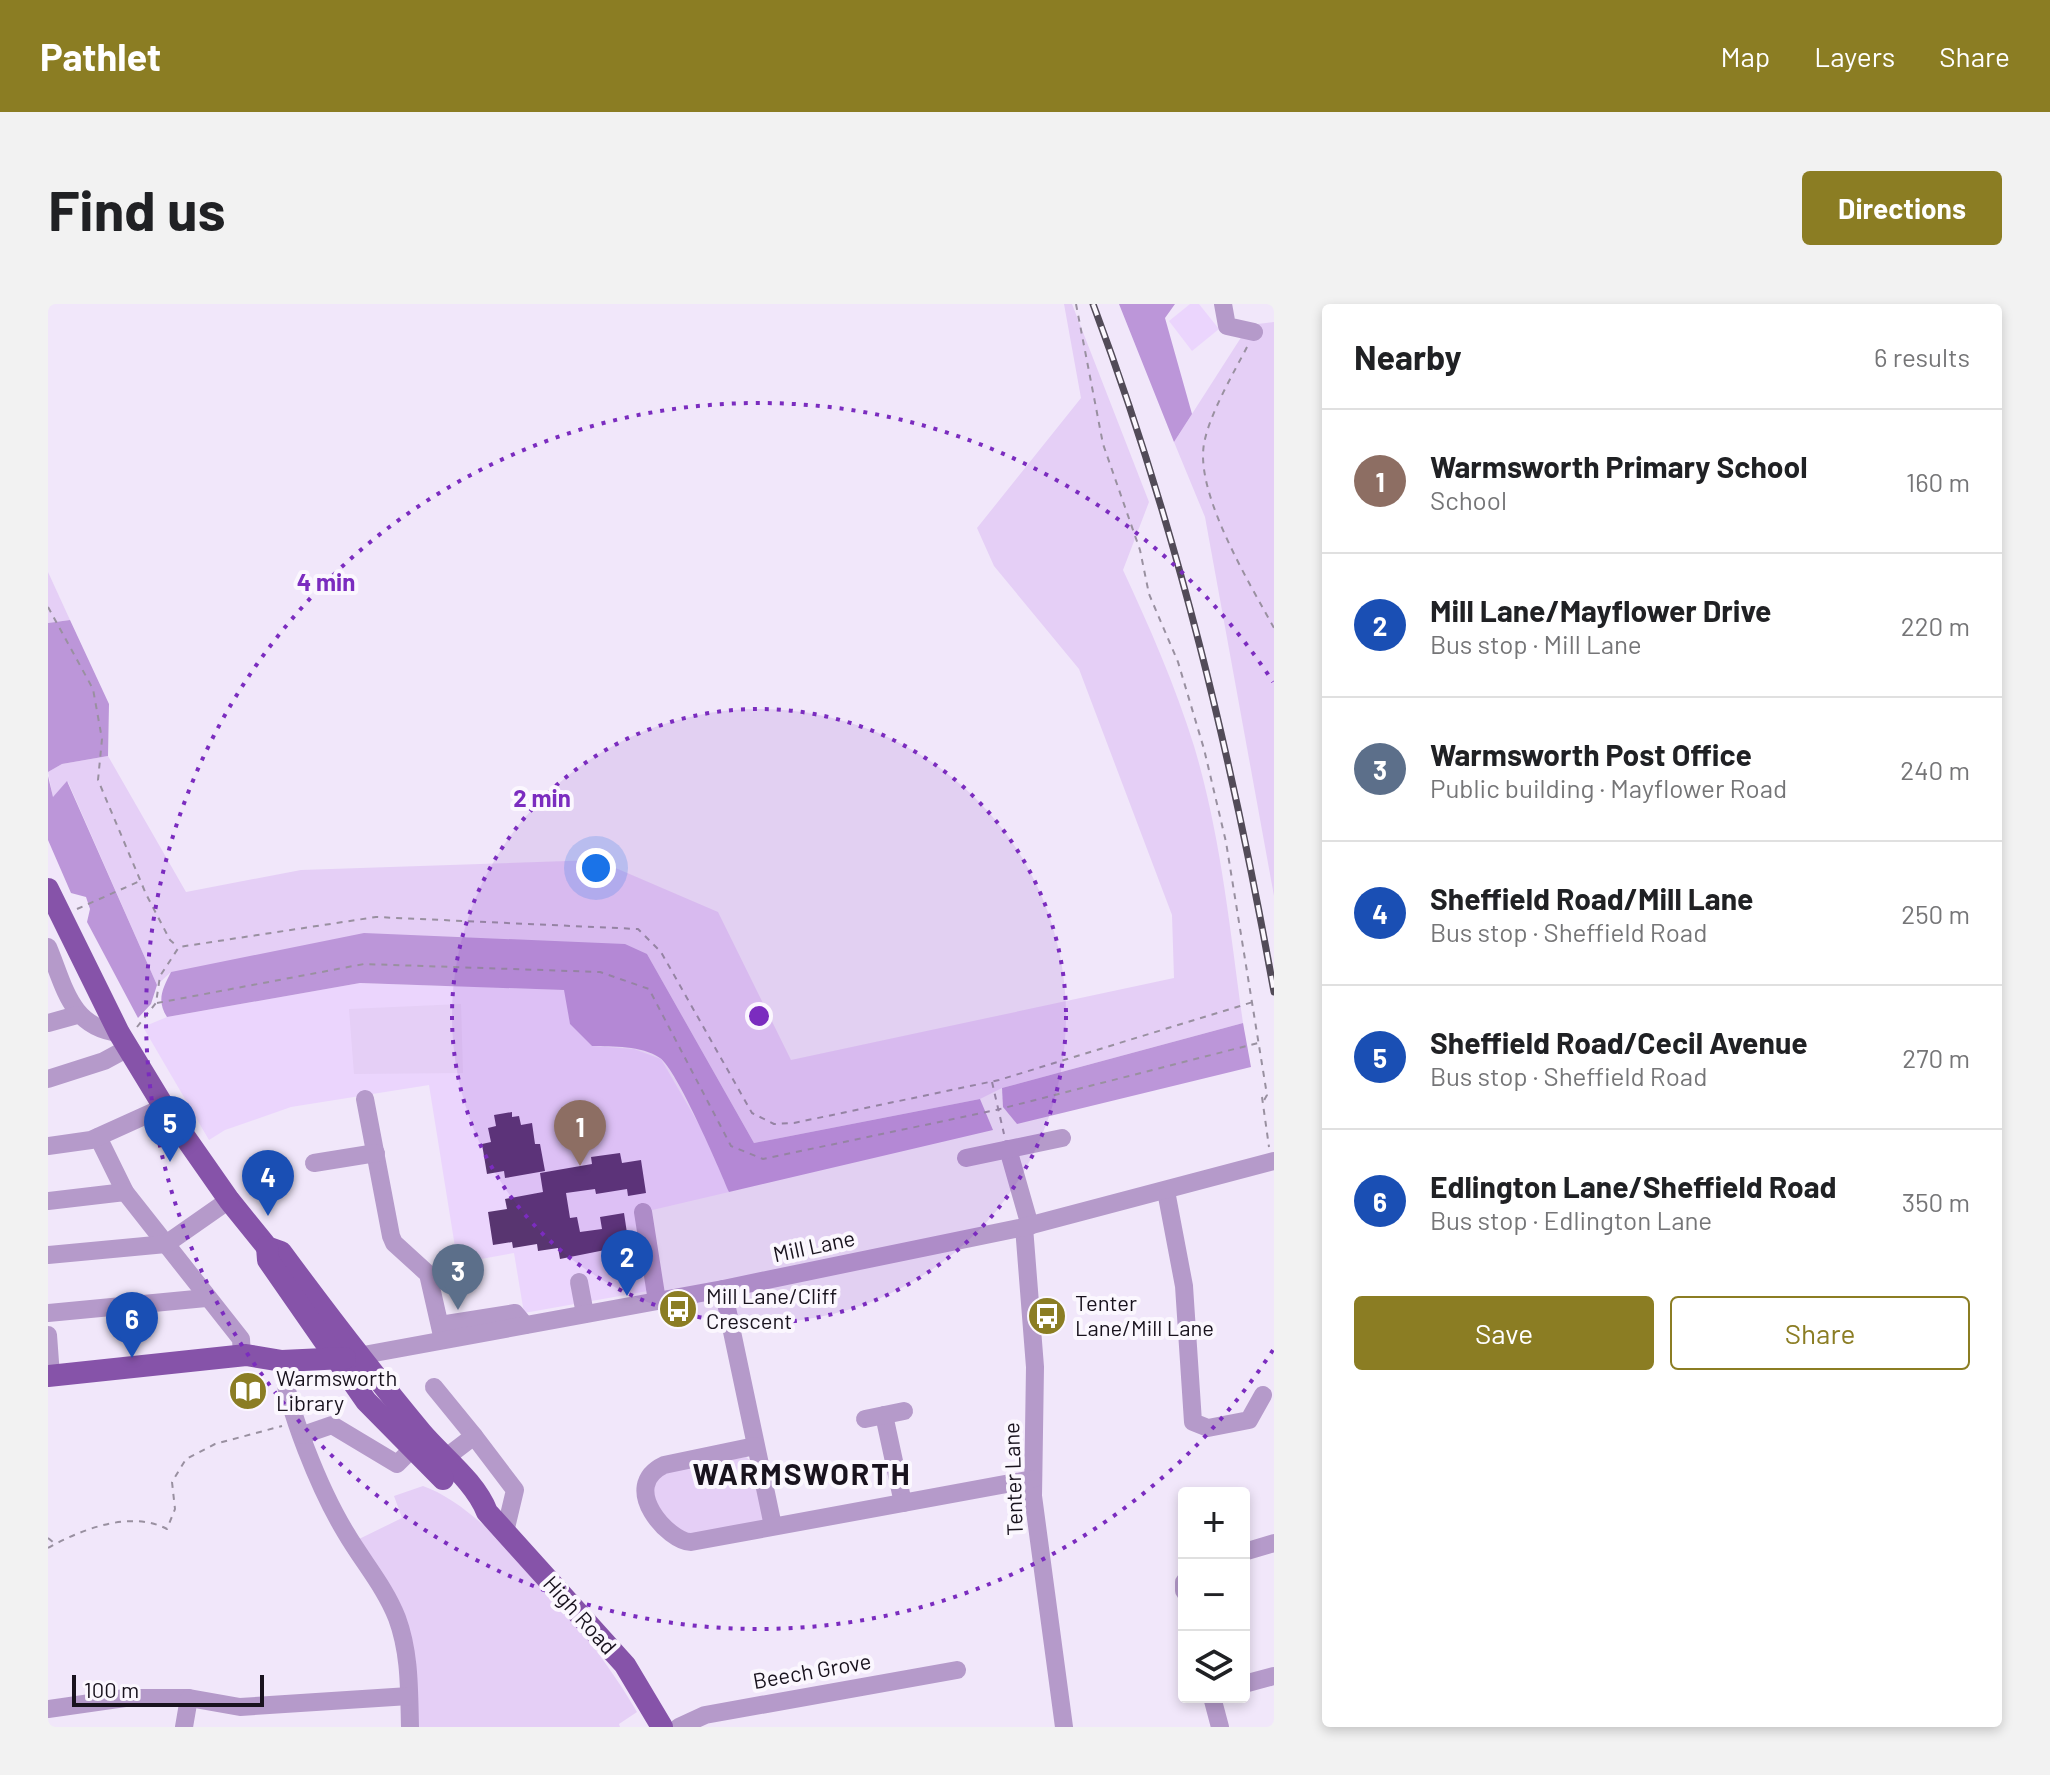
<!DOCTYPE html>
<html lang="en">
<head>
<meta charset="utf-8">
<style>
  body { margin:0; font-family:Barlow,sans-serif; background:#f2f2f2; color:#202124 }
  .controls { position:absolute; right:24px; bottom:24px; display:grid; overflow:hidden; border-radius:8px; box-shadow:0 4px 12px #0003 }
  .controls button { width:72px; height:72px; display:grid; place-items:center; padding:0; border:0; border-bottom:2px solid #e0e0e0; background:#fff; color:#202124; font:40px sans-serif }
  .scale { position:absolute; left:24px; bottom:20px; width:192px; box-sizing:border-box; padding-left:8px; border:4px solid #19131e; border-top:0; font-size:22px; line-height:28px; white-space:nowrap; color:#19131e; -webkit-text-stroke:6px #fbf7fe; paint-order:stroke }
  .you { position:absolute; left:548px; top:564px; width:28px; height:28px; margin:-20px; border:6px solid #fff; border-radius:50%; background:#1a73e8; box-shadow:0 0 0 12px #1a73e833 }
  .badge { display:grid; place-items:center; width:52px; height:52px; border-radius:50%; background:#8b7d23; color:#fff; font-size:26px; font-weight:700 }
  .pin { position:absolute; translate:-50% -66px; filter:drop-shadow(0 2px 4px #0008) }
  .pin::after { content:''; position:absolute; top:42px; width:28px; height:24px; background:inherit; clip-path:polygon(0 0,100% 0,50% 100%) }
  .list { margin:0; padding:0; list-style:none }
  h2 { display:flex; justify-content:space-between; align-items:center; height:104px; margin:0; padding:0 32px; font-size:34px }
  h2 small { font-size:26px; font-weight:400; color:#757577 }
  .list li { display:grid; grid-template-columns:52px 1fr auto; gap:24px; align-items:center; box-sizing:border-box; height:144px; padding:0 32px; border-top:2px solid #e0e0e0 }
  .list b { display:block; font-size:30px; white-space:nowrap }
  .list p { margin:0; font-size:26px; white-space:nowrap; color:#757577 }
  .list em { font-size:26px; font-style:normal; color:#757577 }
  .actions { display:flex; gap:16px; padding:24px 32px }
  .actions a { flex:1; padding:18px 0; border:2px solid #8b7d23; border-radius:8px; text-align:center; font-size:28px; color:#8b7d23 }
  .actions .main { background:#8b7d23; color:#fff }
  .icon { flex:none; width:44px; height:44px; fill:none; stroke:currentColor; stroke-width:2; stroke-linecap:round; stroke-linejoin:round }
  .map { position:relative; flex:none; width:1226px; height:1423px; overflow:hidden; border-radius:8px }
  header { display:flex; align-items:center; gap:48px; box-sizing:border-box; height:112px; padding:0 40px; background:#8b7d23; color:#fff }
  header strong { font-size:38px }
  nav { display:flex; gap:44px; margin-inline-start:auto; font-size:28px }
  .intro { display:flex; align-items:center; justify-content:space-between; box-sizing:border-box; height:192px; padding:0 48px }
  h1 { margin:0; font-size:56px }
  .button { padding:20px 36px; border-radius:8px; background:#8b7d23; color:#fff; font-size:28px; font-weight:700 }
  main { display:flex; gap:48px; padding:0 48px }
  aside { flex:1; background:#fff; border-radius:8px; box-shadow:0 4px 12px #0003 }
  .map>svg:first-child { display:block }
  .built { fill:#ebd5fd }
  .green { fill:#e5cff6 }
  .forest { fill:#bc96d9 }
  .building { fill:#583570 }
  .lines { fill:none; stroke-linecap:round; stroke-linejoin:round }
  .path { stroke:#9990a0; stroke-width:2; stroke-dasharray:6 6; stroke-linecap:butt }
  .minor { stroke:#b59aca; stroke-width:18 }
  .major { stroke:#8653a9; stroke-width:22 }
  .rail-casing { stroke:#524b58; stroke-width:7 }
  .rail { stroke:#fbf7fe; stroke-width:4; stroke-dasharray:12; stroke-linecap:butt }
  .ring { fill:none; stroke:#7b2cbf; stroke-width:4; stroke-dasharray:4 8 }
  .labels { text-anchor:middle; stroke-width:8; stroke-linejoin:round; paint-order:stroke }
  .street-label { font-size:22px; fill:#19131e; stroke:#fbf7fe }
  .poi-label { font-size:22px; fill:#19131e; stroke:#fbf7fe; text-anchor:start }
  .district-label { font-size:30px; font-weight:bold; letter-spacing:2px; fill:#19131e; stroke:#fbf7fe }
  .centre { fill:#7b2cbf; stroke:#fbf7fe; stroke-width:4 }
  .ring-label { font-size:24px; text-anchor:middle; font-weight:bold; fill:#7b2cbf; stroke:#fbf7fe; stroke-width:8; stroke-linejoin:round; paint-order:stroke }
</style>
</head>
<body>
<header>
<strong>Pathlet</strong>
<nav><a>Map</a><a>Layers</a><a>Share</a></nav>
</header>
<div class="intro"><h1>Find us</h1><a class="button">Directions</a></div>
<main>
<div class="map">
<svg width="1226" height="1423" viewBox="0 0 1226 1423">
  <rect width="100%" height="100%" fill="#f1e7fa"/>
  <g class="built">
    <polygon points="1142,0 1151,0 1171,25 1144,47 1121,17"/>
    <polygon points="312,679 517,686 522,720 544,742 586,745 613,755 653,824 681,888 600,907 611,985 476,1009 466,949 422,957 419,941 407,943 381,781 243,803 177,826 161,836 95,723 119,713"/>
  </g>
  <g class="green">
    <path d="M 1016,0 L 1024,0 L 1101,198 L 1075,266 C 1102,324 1127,381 1146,442 C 1173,532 1182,626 1195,719 L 954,784 L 932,795 L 706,839 L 599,650 L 123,668 L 109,681 L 20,478 L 5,494 L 0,468 L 14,460 L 60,452 L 138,588 L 253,566 L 549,556 L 670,608 L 743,756 L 1126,674 L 1124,611 L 1031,365 L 946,262 L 929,224 L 1033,94 Z"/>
    <polygon points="1226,18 1226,592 1157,213 1126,138 1201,21"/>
    <polygon points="0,268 22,316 0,319"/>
    <polygon points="413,700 415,769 306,770 301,705"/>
    <polygon points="698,1153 704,1158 717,1217 635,1232 603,1195 610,1168"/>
    <path d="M 375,1182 C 442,1204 554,1345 589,1408 L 571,1420 L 572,1423 L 369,1423 L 368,1363 L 309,1236 L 354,1214 L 346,1192 Z"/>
  </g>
  <g class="forest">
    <polygon points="1071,0 1127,0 1117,14 1144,110 1126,138"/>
    <polygon points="22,316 61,400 60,452 14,460 0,468 0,319"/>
    <polygon points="0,472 5,493 19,477 109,681 103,700 90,714 39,618 42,605 38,593 23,589 0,536"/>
    <path d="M 316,629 L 577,640 L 599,650 L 706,839 L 932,795 L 945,826 L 681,888 C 671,864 629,766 612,754 C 593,741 565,743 544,742 L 522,720 L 516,686 L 312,679 L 119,713 C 108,696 115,684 123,668 Z"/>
    <polygon points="1195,719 1203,763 969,820 955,803 954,784"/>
  </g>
  <g class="building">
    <polygon points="464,808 464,813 471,812 473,821 484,819 487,840 492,840 497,867 457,874 456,867 439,870 434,840 443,838 440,824 448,822 446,811"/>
    <polygon points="572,849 574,859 593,856 598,889 580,892 579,885 548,890 547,885 518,889 522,914 529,913 532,928 554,925 552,913 576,909 582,949 586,948 589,961 566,966 562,945 512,955 510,944 490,947 489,940 465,944 464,938 445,941 440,908 459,905 457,895 495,888 492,869 544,860 543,853"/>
    <polygon points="203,1073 214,1093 195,1104 184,1084"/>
  </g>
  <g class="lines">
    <g class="path">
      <polyline points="1028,0 1055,140 1092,246 1101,290 1130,358 1156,445 1178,538 1219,791 1215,798"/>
      <path d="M 1199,43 C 1185,70 1161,111 1156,140 C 1147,190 1202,280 1226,324"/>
      <polyline points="0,303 45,385 54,435 50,476 98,590 122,636 129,642"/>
      <polyline points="29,605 92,577"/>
      <polyline points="109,699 316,660 552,668 601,685 683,842 715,855 948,806 1210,739"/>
      <polyline points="89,723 108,699 112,672 131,643 328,613 590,625 613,648 704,809 726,820 746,819 951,776 1205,698"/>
      <polyline points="944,778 956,830"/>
      <polyline points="1214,793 1221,843"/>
      <polyline points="0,1234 6,1239"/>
      <path d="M 0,1244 C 34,1225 83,1206 119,1225 L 127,1205 L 124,1178 L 138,1155 L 167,1140 L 234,1122"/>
    </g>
    <g class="minor">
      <polyline points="1175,0 1179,22 1206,28"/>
      <path d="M 0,643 C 17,683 22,723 71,729"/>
      <polyline points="0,719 29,711"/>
      <polyline points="0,775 56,757 80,744"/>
      <polyline points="317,795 343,932 346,939 380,970 395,1036"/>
      <polyline points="50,833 77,888"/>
      <polyline points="0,842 43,836 116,803"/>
      <polyline points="960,845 982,922"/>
      <polyline points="918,854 1014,834"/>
      <polyline points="266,859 328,849"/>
      <polyline points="1118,887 1136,982 1145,1118 1160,1124 1201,1116 1215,1091"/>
      <polyline points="0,897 77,888 193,1035 194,1051"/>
      <polyline points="595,908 609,997"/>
      <polyline points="976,923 987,1063 985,1192 1016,1423"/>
      <polyline points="0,951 118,940 181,896"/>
      <polyline points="531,978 537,1010"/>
      <polyline points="675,985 725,1222"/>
      <polyline points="0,1009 158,994"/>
      <polyline points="392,1021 467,1009 477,1021"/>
      <polyline points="0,1031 3,1072"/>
      <polyline points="310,1052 675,985 976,923 1226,857"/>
      <path d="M 234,1057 C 238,1104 273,1188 298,1229 C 315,1258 337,1283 349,1314 C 362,1349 361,1386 362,1423"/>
      <polyline points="386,1083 426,1132"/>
      <polyline points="836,1111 855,1199"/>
      <polyline points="817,1115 856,1107"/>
      <polyline points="255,1131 284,1121 349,1160 365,1144"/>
      <path d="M 707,1142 L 616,1161 C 570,1183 621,1238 643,1238 L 985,1175"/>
      <polyline points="396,1155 426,1132 467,1186 457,1228"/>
      <polyline points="1196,1248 1226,1239"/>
      <polyline points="1136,1278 1136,1287"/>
      <polyline points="1196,1380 1226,1372"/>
      <polyline points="1164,1393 1172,1423"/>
      <polyline points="0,1405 77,1394 141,1394 192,1403 361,1392"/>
      <polyline points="136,1423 141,1394"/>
      <polyline points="631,1423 657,1411 909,1366"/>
    </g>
    <g class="major">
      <path d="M 0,585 L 71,729 L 116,803 L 181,896 L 219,943 L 233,948 C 278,1009 324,1069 373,1128 C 394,1153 427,1177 439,1208 L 577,1361 L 614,1423"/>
      <polyline points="219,943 220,956 318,1097 395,1175"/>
      <polyline points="0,1072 198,1051 234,1057 297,1054"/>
    </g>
    <defs>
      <path id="rail" d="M 1045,0 C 1129,224 1184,453 1226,688"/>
    </defs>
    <use href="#rail" class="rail-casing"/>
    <use href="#rail" class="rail"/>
  </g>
  <circle cx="711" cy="712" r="307" fill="#7b2cbf" fill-opacity=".12"/>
  <g class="ring">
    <circle cx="711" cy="712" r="307"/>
    <path d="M1225 1046A613 613 0 1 1 1225 378"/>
  </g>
  <defs>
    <symbol id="bus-disc" viewBox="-11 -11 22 22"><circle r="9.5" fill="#8b7d23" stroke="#fbf7fe"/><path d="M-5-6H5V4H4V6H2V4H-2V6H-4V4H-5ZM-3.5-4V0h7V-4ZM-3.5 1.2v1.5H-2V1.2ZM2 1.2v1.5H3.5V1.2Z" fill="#fff"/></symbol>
    <symbol id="library-disc" viewBox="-11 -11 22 22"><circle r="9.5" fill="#8b7d23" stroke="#fbf7fe"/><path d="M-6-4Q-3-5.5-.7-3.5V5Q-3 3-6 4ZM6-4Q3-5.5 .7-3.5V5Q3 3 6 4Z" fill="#fff"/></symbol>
  </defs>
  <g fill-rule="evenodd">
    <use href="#bus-disc" x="608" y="983" width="44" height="44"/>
    <use href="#bus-disc" x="977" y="990" width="44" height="44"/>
    <use href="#library-disc" x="178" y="1065" width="44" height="44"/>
  </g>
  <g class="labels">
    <g class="street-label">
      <text transform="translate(766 942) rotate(-12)" y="8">Mill Lane</text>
      <text transform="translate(965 1175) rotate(-92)" y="8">Tenter Lane</text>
      <text transform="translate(532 1311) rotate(48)" y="8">High Road</text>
      <text transform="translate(764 1367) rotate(-10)" y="8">Beech Grove</text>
    </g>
    <g class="poi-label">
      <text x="658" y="1000">Mill Lane/Cliff<tspan x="658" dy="25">Crescent</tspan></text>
      <text x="1027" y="1007">Tenter<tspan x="1027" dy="25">Lane/Mill Lane</tspan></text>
      <text x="228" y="1082">Warmsworth<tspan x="228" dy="25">Library</tspan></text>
    </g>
    <g class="district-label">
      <text x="754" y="1181">WARMSWORTH</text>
    </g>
  </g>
  <circle cx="711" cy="712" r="12" class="centre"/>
  <g class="ring-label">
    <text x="278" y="287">4 min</text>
    <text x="494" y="503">2 min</text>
  </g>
</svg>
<div class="controls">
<button>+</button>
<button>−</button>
<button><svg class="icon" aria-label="layers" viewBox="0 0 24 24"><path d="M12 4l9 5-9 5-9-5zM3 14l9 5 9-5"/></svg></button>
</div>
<div class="scale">100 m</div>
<div class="you"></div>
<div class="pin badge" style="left:532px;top:862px;background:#8d6e63">1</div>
<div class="pin badge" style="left:579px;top:992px;background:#1a4fb4">2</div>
<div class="pin badge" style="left:410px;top:1006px;background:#5c6f8a">3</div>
<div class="pin badge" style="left:220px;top:912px;background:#1a4fb4">4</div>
<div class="pin badge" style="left:122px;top:858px;background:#1a4fb4">5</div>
<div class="pin badge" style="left:84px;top:1054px;background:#1a4fb4">6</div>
</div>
<aside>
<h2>Nearby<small>6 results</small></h2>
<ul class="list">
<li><span class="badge" style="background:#8d6e63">1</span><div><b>Warmsworth Primary School</b><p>School</p></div><em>160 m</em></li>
<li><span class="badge" style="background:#1a4fb4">2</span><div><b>Mill Lane/Mayflower Drive</b><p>Bus stop · Mill Lane</p></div><em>220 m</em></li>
<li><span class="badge" style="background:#5c6f8a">3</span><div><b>Warmsworth Post Office</b><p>Public building · Mayflower Road</p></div><em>240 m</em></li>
<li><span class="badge" style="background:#1a4fb4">4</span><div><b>Sheffield Road/Mill Lane</b><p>Bus stop · Sheffield Road</p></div><em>250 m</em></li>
<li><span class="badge" style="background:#1a4fb4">5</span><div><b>Sheffield Road/Cecil Avenue</b><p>Bus stop · Sheffield Road</p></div><em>270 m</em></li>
<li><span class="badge" style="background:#1a4fb4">6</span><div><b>Edlington Lane/Sheffield Road</b><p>Bus stop · Edlington Lane</p></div><em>350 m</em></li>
</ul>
<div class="actions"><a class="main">Save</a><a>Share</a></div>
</aside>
</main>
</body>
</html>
